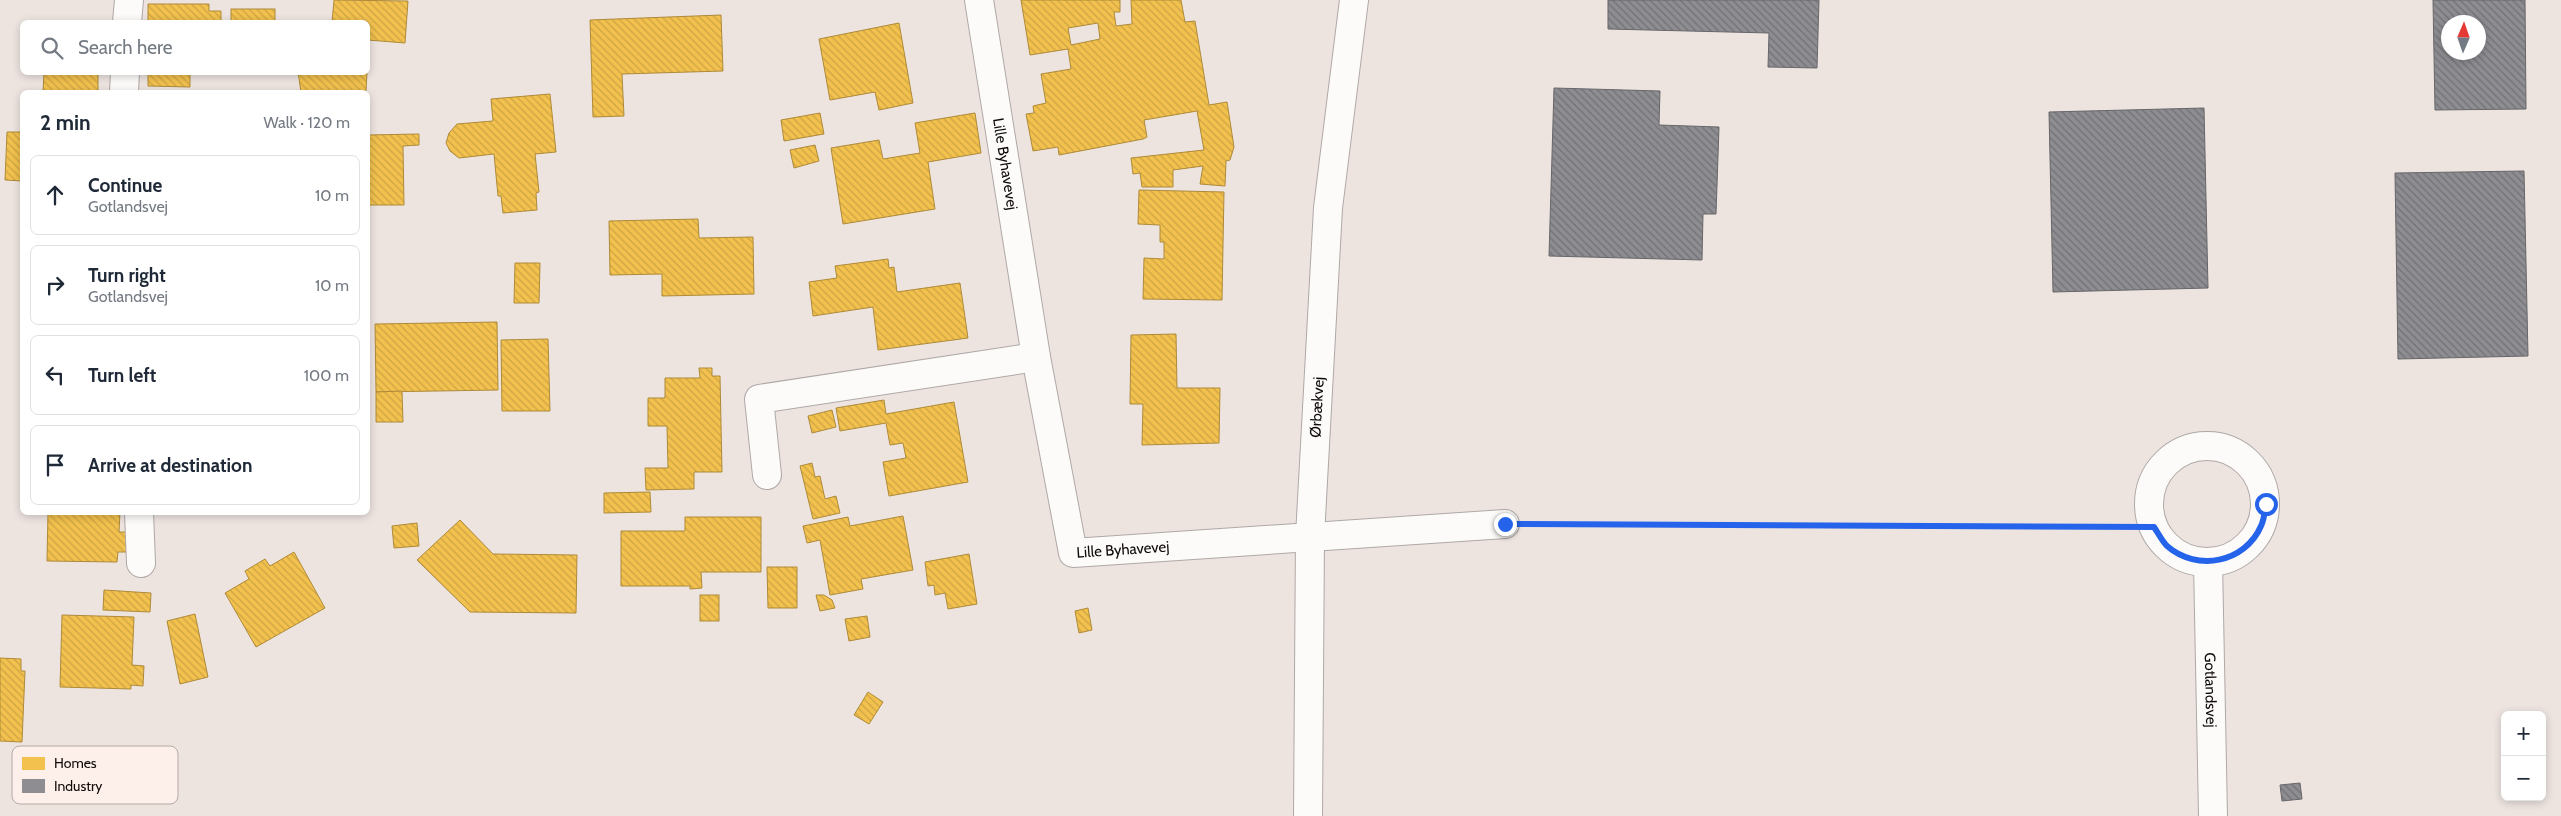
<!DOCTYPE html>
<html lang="en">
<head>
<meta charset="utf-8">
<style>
  body { margin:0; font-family:Cabin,sans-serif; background:#f2f2f3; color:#1f2937 }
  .controls { position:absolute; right:15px; bottom:15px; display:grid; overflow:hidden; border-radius:8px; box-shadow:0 2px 8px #0003 }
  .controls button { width:45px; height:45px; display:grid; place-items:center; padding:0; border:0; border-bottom:1px solid #e0e1e3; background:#fff; color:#1f2937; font:25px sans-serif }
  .compass { position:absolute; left:2441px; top:15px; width:45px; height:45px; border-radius:50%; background:#fff; box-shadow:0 2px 8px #0003; rotate:2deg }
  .stop { position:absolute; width:15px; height:15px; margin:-11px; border:4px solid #2563eb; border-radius:50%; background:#fff }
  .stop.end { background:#2563eb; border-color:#fff; box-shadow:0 1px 5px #0008 }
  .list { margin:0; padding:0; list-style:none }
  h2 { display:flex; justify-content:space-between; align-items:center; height:65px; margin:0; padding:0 20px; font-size:21px }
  h2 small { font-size:16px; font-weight:400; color:#747a83 }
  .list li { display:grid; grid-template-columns:32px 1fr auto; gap:15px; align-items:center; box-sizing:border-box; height:80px; margin:0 10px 10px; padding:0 10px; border:1px solid #e0e1e3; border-radius:8px }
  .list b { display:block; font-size:19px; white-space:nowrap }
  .list p { margin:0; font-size:16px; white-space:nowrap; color:#747a83 }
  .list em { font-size:16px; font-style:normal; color:#747a83 }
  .icon { flex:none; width:28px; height:28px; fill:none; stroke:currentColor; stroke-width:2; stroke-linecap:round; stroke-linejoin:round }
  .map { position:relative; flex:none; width:2561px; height:816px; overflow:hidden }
  .search { position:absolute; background:#fff; box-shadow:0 2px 8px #0003; left:20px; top:20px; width:350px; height:55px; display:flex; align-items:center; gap:12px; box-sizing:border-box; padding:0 18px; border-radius:8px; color:#747a83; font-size:19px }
  .panel { position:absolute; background:#fff; box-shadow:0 2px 8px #0003; left:20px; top:90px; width:350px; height:425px; border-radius:8px }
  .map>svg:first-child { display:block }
  .homes { fill:url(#homes-back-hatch); stroke:#ae8a39; fill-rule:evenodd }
  .industry { fill:url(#industry-back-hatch); stroke:#676669; fill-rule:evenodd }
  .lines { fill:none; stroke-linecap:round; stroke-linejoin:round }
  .minor-casing { stroke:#afa8a6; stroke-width:30 }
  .path { stroke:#cac6c4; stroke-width:3; stroke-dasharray:4 2.5; stroke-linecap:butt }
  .minor { stroke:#fcfbfa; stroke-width:28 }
  .route { stroke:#2563eb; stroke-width:6 }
  .labels { text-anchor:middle; stroke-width:5; stroke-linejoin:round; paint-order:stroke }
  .street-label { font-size:15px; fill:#0f0a08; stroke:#fdefea }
  .key { fill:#fdefea; stroke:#b6aaa6; stroke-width:1 }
  .key-label { font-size:14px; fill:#0f0a08 }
</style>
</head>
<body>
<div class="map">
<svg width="2561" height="816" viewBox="0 0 2561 816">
  <defs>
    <pattern id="homes-back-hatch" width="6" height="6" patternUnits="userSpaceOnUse" patternTransform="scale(1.25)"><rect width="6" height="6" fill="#f2c14e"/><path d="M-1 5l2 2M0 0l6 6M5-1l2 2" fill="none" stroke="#cea443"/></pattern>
    <pattern id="industry-back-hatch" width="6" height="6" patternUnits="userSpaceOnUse" patternTransform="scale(1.25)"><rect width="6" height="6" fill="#8d8d92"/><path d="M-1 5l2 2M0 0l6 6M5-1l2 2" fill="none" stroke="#727175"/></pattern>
  </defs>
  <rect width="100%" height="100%" fill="#ede4e0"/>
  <g class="homes">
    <polygon points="334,0 408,1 405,43 368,40 368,22 332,22"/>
    <path d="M 1021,0 L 1120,0 L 1120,12 L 1114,12 L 1116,26 L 1132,24 L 1131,0 L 1181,0 L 1185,22 L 1195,21 L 1209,105 L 1227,102 L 1234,147 L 1230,160 L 1226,161 L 1225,186 L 1200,184 L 1203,166 L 1173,170 L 1173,187 L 1142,187 L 1140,173 L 1133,174 L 1131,158 L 1204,150 L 1197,111 L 1144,120 L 1147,137 L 1143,139 L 1059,155 L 1058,147 L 1033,151 L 1026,114 L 1034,113 L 1033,106 L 1046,103 L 1041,74 L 1071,69 L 1068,49 L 1030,55 ZM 1098,23 L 1100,39 L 1071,45 L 1068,28 Z"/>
    <polygon points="148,4 209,4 209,11 221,11 221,22 148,22"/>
    <rect x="231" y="9" width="44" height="13"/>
    <polygon points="721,15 723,71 622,74 624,116 593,117 590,20"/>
    <polygon points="899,23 913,103 879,110 875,92 830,100 819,39"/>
    <polygon points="44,72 98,72 98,92 43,92"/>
    <polygon points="148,72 190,72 190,87 148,86"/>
    <polygon points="298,72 367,72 366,91 301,92"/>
    <polygon points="550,94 556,152 535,154 539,192 536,193 537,210 503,213 501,196 498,196 494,154 459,158 450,151 446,143 449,133 457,124 493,121 491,99"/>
    <polygon points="820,113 824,134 784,141 781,120"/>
    <polygon points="975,113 981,153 928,162 935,209 843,224 831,148 879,140 883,159 920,153 915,123"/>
    <polygon points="7,132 22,132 22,181 5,180"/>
    <polygon points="419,134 419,145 403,146 404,205 368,205 368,135"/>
    <polygon points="815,145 819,161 794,168 790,150"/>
    <polygon points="1139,190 1224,192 1222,300 1143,299 1144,258 1164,259 1164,242 1160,242 1160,225 1138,224"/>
    <polygon points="698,219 699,238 753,237 754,294 662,296 662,274 610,275 609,221"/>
    <polygon points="888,259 889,268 894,267 897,292 960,283 968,338 878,350 873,307 813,316 809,282 837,278 835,266"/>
    <polygon points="515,263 540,263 539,303 514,303"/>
    <polygon points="497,322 498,390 376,392 375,324"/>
    <polygon points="1176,334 1177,388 1220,388 1219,443 1142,445 1143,404 1130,404 1131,335"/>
    <polygon points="548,339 550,411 502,411 501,340"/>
    <polygon points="699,368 712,368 712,376 720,376 722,472 694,472 694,489 646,490 645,468 668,468 667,426 648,426 648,398 665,398 665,378 700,378"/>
    <polygon points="402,391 403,422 376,422 376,392"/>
    <polygon points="884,400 886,414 954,402 968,482 889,496 883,462 906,458 903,443 890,445 886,423 840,431 836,408"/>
    <polygon points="832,410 836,427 812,433 808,416"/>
    <polygon points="812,463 815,477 820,476 825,499 836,496 840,513 813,519 800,466"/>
    <polygon points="650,492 651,512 604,513 604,493"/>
    <polygon points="48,512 120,512 119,532 131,532 130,552 118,552 117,562 47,561"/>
    <polygon points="903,516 913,570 861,579 863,589 830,595 820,540 807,543 803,526 848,517 850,526"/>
    <polygon points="685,517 761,517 761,572 701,572 702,588 690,589 690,586 621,586 621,531 685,531"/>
    <polygon points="460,520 493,554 577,555 576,613 470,612 417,560"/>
    <polygon points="417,523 419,546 394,548 392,526"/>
    <polygon points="294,552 325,608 256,647 225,593 249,579 245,571 265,559 270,566"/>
    <polygon points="969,554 977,604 948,609 945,593 935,595 934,585 928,586 925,562"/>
    <polygon points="767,567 797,567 797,608 768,608"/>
    <polygon points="104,590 151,593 150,612 103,610"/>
    <rect x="700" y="595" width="19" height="26"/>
    <polygon points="816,595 824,595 832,600 835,608 820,611"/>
    <polygon points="1088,608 1092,630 1079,633 1075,611"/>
    <polygon points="195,614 208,677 180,684 167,621"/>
    <polygon points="62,615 134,617 132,665 144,666 143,686 131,685 131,689 60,687"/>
    <polygon points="867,616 870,637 849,641 845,619"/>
    <polygon points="0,658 21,659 21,671 25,671 22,742 0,741"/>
    <polygon points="868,692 883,702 869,724 854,715"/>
  </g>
  <g class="industry">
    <polygon points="1608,0 1819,0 1817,68 1768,67 1769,33 1608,29"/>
    <path d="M 2433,0 L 2525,0 L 2526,109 L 2435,110 ZM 2448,22 L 2478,22 L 2478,52 L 2448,52 Z"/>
    <polygon points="1554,88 1660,91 1659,125 1719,127 1716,214 1703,214 1702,260 1549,256"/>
    <polygon points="2204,108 2208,288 2053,292 2049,112"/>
    <polygon points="2524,171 2528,356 2398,359 2395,173"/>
    <polygon points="2300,783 2302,799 2282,801 2280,785"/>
  </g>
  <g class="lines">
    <defs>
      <g id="minor">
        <path id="s1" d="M 979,0 L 1036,357 L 1073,553 L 1505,524"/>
        <polyline points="127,22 129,0"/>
        <polyline points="124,92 125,72"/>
        <circle cx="2207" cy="504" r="58"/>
        <polyline points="767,475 759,399 1036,357"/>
        <polyline points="139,512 141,563"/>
        <path id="s2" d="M 2208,562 L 2213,816"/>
        <path id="s3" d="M 1308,816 L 1310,536 L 1328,208 L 1354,0"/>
      </g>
    </defs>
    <use href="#minor" class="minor-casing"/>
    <polyline class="path" points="1541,524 2154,527"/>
    <use href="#minor" class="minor"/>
  </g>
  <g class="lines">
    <path class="route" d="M 1505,524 L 2154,527 C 2158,533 2162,541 2167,546 C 2197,572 2245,563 2261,526 C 2264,520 2265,511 2266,504"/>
  </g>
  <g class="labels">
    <g class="street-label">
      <text dy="5" stroke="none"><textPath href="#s1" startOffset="166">Lille Byhavevej</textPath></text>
      <text dy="5" stroke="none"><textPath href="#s3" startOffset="409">Ørbækvej</textPath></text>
      <text dy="5" stroke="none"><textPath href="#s1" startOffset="611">Lille Byhavevej</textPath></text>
      <text dy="5" stroke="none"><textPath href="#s2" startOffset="128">Gotlandsvej</textPath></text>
    </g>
  </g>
  <rect x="12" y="746" width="166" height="58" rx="8" class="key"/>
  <rect x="22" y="757" width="23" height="13" fill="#f2c14e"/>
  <rect x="22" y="779" width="23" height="14" fill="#8d8d92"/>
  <g class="key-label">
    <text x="54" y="768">Homes</text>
    <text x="54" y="791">Industry</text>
  </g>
</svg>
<div class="controls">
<button>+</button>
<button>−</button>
</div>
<svg class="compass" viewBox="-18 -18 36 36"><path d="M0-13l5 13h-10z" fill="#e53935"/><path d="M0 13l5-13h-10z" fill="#747a83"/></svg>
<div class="stop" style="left:2266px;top:504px"></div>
<div class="stop end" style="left:1505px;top:524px"></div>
<div class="search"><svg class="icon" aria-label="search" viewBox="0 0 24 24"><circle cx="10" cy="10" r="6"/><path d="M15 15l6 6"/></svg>Search here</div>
<section class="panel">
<h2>2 min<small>Walk · 120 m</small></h2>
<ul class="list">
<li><svg class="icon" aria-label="ahead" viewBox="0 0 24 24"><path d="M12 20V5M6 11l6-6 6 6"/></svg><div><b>Continue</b><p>Gotlandsvej</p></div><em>10 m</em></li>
<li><svg class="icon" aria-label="right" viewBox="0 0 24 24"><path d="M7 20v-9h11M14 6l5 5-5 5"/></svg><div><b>Turn right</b><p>Gotlandsvej</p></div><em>10 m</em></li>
<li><svg class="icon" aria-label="left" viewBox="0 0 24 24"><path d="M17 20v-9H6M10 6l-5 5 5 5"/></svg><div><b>Turn left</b></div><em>100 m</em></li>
<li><svg class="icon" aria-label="arrive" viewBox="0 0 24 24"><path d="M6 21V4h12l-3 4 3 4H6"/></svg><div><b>Arrive at destination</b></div></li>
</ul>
</section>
</div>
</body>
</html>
